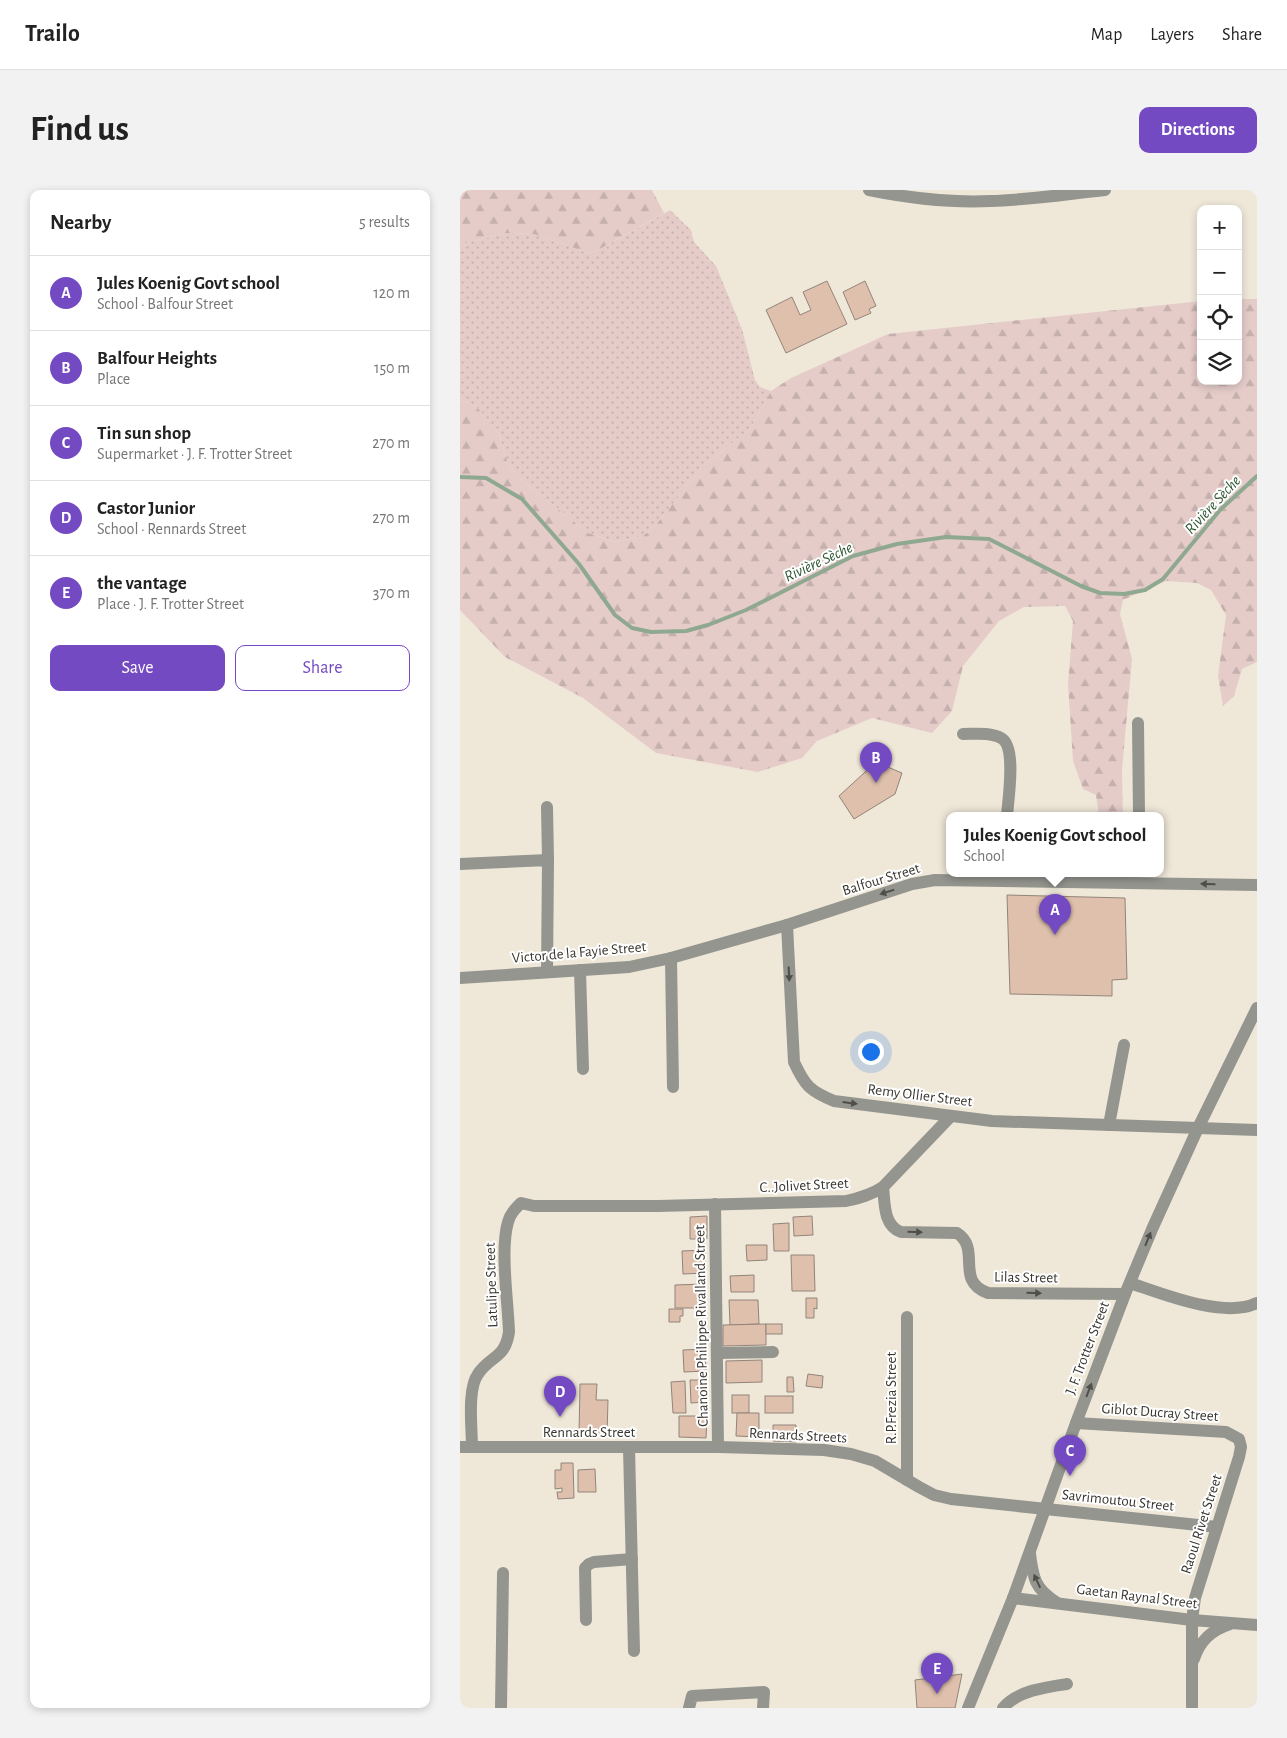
<!DOCTYPE html>
<html lang="en">
<head>
<meta charset="utf-8">
<style>
  body { margin:0; font-family:"Alegreya Sans",sans-serif; background:#f2f2f2; color:#222 }
  .controls { position:absolute; right:15px; top:15px; display:grid; overflow:hidden; border-radius:10px; box-shadow:0 2px 8px #0003 }
  .controls button { width:45px; height:45px; display:grid; place-items:center; padding:0; border:0; border-bottom:1px solid #e0e0e0; background:#fff; color:#222; font:25px sans-serif }
  .you { position:absolute; left:410px; top:861px; width:18px; height:18px; margin:-12px; border:4px solid #fff; border-radius:50%; background:#1a73e8; box-shadow:0 0 0 8px #1a73e833 }
  .badge { display:grid; place-items:center; width:32px; height:32px; border-radius:50%; background:#744ac2; color:#fff; font-size:16px; font-weight:700 }
  .pin { position:absolute; translate:-50% -41px; filter:drop-shadow(0 1px 2px #0008) }
  .pin::after { content:''; position:absolute; top:26px; width:18px; height:15px; background:inherit; clip-path:polygon(0 0,100% 0,50% 100%) }
  .popup { position:absolute; left:486px; top:622px; width:218px; height:65px; box-sizing:border-box; display:grid; place-content:center; border-radius:10px; background:#fff; filter:drop-shadow(0 1px 4px #0005); font-size:16px; white-space:nowrap; color:#767676 }
  .popup b { font-size:19px; color:#222 }
  .popup::after { content:''; position:absolute; left:50%; top:100%; margin-left:-10px; border:10px solid transparent; border-top-color:#fff }
  .list { margin:0; padding:0; list-style:none }
  h2 { display:flex; justify-content:space-between; align-items:center; height:65px; margin:0; padding:0 20px; font-size:21px }
  h2 small { font-size:16px; font-weight:400; color:#767676 }
  .list li { display:grid; grid-template-columns:32px 1fr auto; gap:15px; align-items:center; box-sizing:border-box; height:75px; padding:0 20px; border-top:1px solid #e0e0e0 }
  .list b { display:block; font-size:19px; white-space:nowrap }
  .list p { margin:0; font-size:16px; white-space:nowrap; color:#767676 }
  .list em { font-size:16px; font-style:normal; color:#767676 }
  .actions { display:flex; gap:10px; padding:15px 20px }
  .actions a { flex:1; padding:11px 0; border:1px solid #744ac2; border-radius:10px; text-align:center; font-size:18px; color:#744ac2 }
  .actions .main { background:#744ac2; color:#fff }
  .icon { flex:none; width:28px; height:28px; fill:none; stroke:currentColor; stroke-width:2; stroke-linecap:round; stroke-linejoin:round }
  .map { position:relative; flex:none; width:797px; height:1518px; overflow:hidden; border-radius:10px }
  header { display:flex; align-items:center; gap:30px; box-sizing:border-box; height:70px; padding:0 25px; background:#fff; border-bottom:1px solid #e0e0e0 }
  header strong { font-size:24px }
  nav { display:flex; gap:28px; margin-inline-start:auto; font-size:18px }
  .intro { display:flex; align-items:center; justify-content:space-between; box-sizing:border-box; height:120px; padding:0 30px }
  h1 { margin:0; font-size:35px }
  .button { padding:12px 22px; border-radius:10px; background:#744ac2; color:#fff; font-size:18px; font-weight:700 }
  main { display:flex; gap:30px; padding:0 30px }
  aside { flex:1; background:#fff; border-radius:10px; box-shadow:0 2px 8px #0003 }
  .map>svg:first-child { display:block }
  .grass { fill:url(#grass-dots) }
  .forest { fill:url(#forest-firs) }
  .lines { fill:none; stroke-linecap:round; stroke-linejoin:round }
  .stream { stroke:#8fa890; stroke-width:4 }
  .building { fill:#dec0ac; stroke:#92847a }
  .minor { stroke:#94958f; stroke-width:12 }
  .oneway { fill:#504e48 }
  .labels { text-anchor:middle; stroke-width:4; stroke-linejoin:round; paint-order:stroke }
  .street-label { font-size:15px; fill:#393630; stroke:#fff }
  .water-label { font-size:16px; font-style:italic; fill:#2d5531; stroke:#fff }
</style>
</head>
<body>
<header>
<strong>Trailo</strong>
<nav><a>Map</a><a>Layers</a><a>Share</a></nav>
</header>
<div class="intro"><h1>Find us</h1><a class="button">Directions</a></div>
<main>
<aside>
<h2>Nearby<small>5 results</small></h2>
<ul class="list">
<li><span class="badge">A</span><div><b>Jules Koenig Govt school</b><p>School · Balfour Street</p></div><em>120 m</em></li>
<li><span class="badge">B</span><div><b>Balfour Heights</b><p>Place</p></div><em>150 m</em></li>
<li><span class="badge">C</span><div><b>Tin sun shop</b><p>Supermarket · J. F. Trotter Street</p></div><em>270 m</em></li>
<li><span class="badge">D</span><div><b>Castor Junior</b><p>School · Rennards Street</p></div><em>270 m</em></li>
<li><span class="badge">E</span><div><b>the vantage</b><p>Place · J. F. Trotter Street</p></div><em>370 m</em></li>
</ul>
<div class="actions"><a class="main">Save</a><a>Share</a></div>
</aside>
<div class="map">
<svg width="797" height="1518" viewBox="0 0 797 1518">
  <defs>
    <pattern id="grass-dots" width="8" height="8" patternUnits="userSpaceOnUse" patternTransform="scale(1.25)"><rect width="8" height="8" fill="#e5ccc9"/><path d="M2 2h.1M6 6h.1" fill="none" stroke="#c5b0ad" stroke-width="1.8" stroke-linecap="round"/></pattern>
    <pattern id="forest-firs" width="22" height="20" patternUnits="userSpaceOnUse" patternTransform="scale(1.25)"><rect width="22" height="20" fill="#e5ccc9"/><path d="M5 1l3.5 6h-7zM16 11l3.5 6h-7z" fill="#c5b0ad"/></pattern>
  </defs>
  <rect width="100%" height="100%" fill="#efe8d9"/>
  <polygon class="grass" points="210,20 231,40 234,52 256,76 282,139 295,190 300,197 311,201 290,239 242,277 195,336 183,346 156,352 128,343 57,286 48,274 39,244 17,217 0,210 0,56 2,54 45,43 74,44 131,64"/>
  <g class="forest">
    <polygon points="0,0 192,0 204,23 131,64 74,44 45,43 2,54 0,56"/>
    <polygon points="778,109 797,109 797,472 782,479 774,506 763,516 758,486 766,425 751,400 737,393 706,391 663,410 660,424 672,469 662,580 663,626 639,626 636,605 623,599 613,571 608,494 613,431 605,416 564,417 539,431 503,476 492,521 472,543 412,528 357,551 342,568 298,582 196,563 123,508 45,467 0,420 0,210 17,217 39,244 48,274 57,286 128,343 156,352 183,346 195,336 242,277 290,239 311,201 331,188 428,144 741,111 741,191 778,191"/>
  </g>
  <g class="lines">
    <polyline class="stream" points="0,287 26,288 62,309 119,374 155,425 172,438 191,442 226,441 248,435 286,420 393,366 437,354 486,347 529,349 621,396 640,403 664,404 685,400 703,389 760,320 797,286"/>
  </g>
  <g class="building">
    <polygon points="367,91 387,134 326,163 306,120 332,107 340,125 351,120 343,102"/>
    <polygon points="405,91 416,116 409,119 411,123 395,130 383,102"/>
    <polygon points="416,572 442,583 435,604 394,629 379,606"/>
    <polygon points="547,705 665,708 667,789 652,790 652,806 550,804"/>
    <polygon points="247,1026 247,1049 230,1049 230,1027"/>
    <polygon points="352,1026 353,1045 334,1046 333,1027"/>
    <polygon points="329,1033 329,1061 314,1061 313,1034"/>
    <polygon points="286,1055 307,1055 307,1070 287,1071"/>
    <polygon points="245,1060 246,1083 223,1084 222,1061"/>
    <polygon points="331,1065 354,1065 355,1101 332,1101"/>
    <polygon points="294,1085 294,1102 271,1102 270,1086"/>
    <polygon points="243,1094 243,1118 215,1118 215,1095"/>
    <polygon points="346,1108 357,1108 357,1119 354,1118 354,1128 346,1128"/>
    <polygon points="269,1110 298,1110 299,1134 270,1135"/>
    <polygon points="209,1119 223,1119 223,1126 220,1126 220,1132 209,1132"/>
    <polygon points="306,1134 306,1155 263,1156 263,1135"/>
    <rect x="306" y="1134" width="16" height="10"/>
    <polygon points="245,1159 246,1181 224,1182 223,1160"/>
    <polygon points="302,1170 302,1192 266,1193 266,1171"/>
    <polygon points="348,1184 363,1186 362,1198 346,1196"/>
    <polygon points="327,1187 333,1187 334,1202 327,1202"/>
    <polygon points="230,1190 244,1190 245,1212 231,1213"/>
    <polygon points="225,1191 226,1223 213,1223 211,1192"/>
    <polygon points="120,1194 137,1194 136,1210 148,1210 147,1245 119,1244"/>
    <rect x="272" y="1205" width="17" height="18"/>
    <rect x="305" y="1206" width="28" height="17"/>
    <polygon points="277,1223 299,1223 299,1247 276,1246"/>
    <polygon points="219,1226 247,1226 246,1248 219,1247"/>
    <polygon points="313,1235 336,1235 336,1252 313,1251"/>
    <polygon points="101,1273 113,1273 114,1308 98,1309 97,1302 102,1302 102,1298 95,1299 95,1280 101,1280"/>
    <polygon points="135,1279 136,1302 118,1302 118,1280"/>
    <polygon points="502,1484 495,1518 457,1518 455,1490"/>
  </g>
  <g class="lines">
    <g class="minor">
      <path d="M 409,0 C 449,8 490,13 531,11 C 569,10 607,4 645,0"/>
      <polyline points="678,533 679,626"/>
      <path d="M 503,544 C 515,544 530,542 541,548 C 557,556 548,610 547,626"/>
      <polyline points="87,617 88,670"/>
      <polyline points="0,674 88,670 87,782"/>
      <path d="M 327,735 L 334,872 C 345,896 350,901 374,911 L 532,931 L 797,940"/>
      <polyline points="211,768 213,897"/>
      <polyline points="120,780 123,879"/>
      <polyline points="0,788 169,777 211,768 327,735 452,694 475,690 797,695"/>
      <polyline points="649,935 664,855"/>
      <path d="M 423,997 C 425,1013 423,1035 441,1042 L 497,1043 C 522,1059 494,1091 528,1103 L 665,1104"/>
      <polyline points="255,1014 258,1257"/>
      <path d="M 670,1093 C 703,1104 764,1129 797,1113"/>
      <polyline points="447,1127 447,1290"/>
      <polyline points="257,1163 313,1162"/>
      <polyline points="616,1233 766,1242 779,1249 781,1257 779,1267 735,1408 732,1430 732,1518"/>
      <polyline points="0,1257 258,1257 364,1260 391,1264 415,1271 459,1297 474,1305 491,1309 757,1337"/>
      <path d="M 12,1257 C 12,1238 7,1199 18,1184 C 31,1165 45,1169 49,1142 C 48,1112 40,1059 48,1032 C 50,1024 55,1019 61,1013 L 74,1016 L 198,1016 L 386,1011 C 400,1008 411,1005 423,997 L 491,926"/>
      <polyline points="169,1258 174,1461"/>
      <path d="M 570,1364 C 573,1388 575,1399 596,1412"/>
      <polyline points="553,1408 732,1430 797,1435"/>
      <polyline points="126,1430 125,1378 129,1374 134,1372 172,1369"/>
      <path d="M 734,1469 C 740,1450 752,1440 770,1434"/>
      <polyline points="41,1518 43,1383"/>
      <polyline points="229,1518 232,1506 304,1502 303,1518"/>
      <polyline points="508,1518 553,1408 616,1233 665,1104 693,1037 738,938 797,818"/>
      <path d="M 543,1518 C 557,1501 586,1497 607,1494"/>
    </g>
  </g>
  <defs><path id="oneway-solid" d="M-6-.8H1V-3.2L6.5 0L1 3.2V.8H-6Z" transform="scale(1.25)"/></defs>
  <g class="oneway">
    <use href="#oneway-solid" transform="translate(748 694) rotate(-179)"/>
    <use href="#oneway-solid" transform="translate(427 702) rotate(162)"/>
    <use href="#oneway-solid" transform="translate(329 784) rotate(87)"/>
    <use href="#oneway-solid" transform="translate(390 913) rotate(7)"/>
    <use href="#oneway-solid" transform="translate(455 1042) rotate(1)"/>
    <use href="#oneway-solid" transform="translate(688 1049) rotate(-68)"/>
    <use href="#oneway-solid" transform="translate(574 1103) rotate(1)"/>
    <use href="#oneway-solid" transform="translate(629 1200) rotate(-69)"/>
    <use href="#oneway-solid" transform="translate(577 1391) rotate(-115)"/>
  </g>
  <g class="labels">
    <g class="street-label">
      <text transform="translate(421 689) rotate(-17)" y="5">Balfour Street</text>
      <text transform="translate(119 762) rotate(-5)" y="5">Victor de la Fayie Street</text>
      <text transform="translate(460 905) rotate(7)" y="5">Remy Ollier Street</text>
      <text transform="translate(344 995) rotate(-3)" y="5">C..Jolivet Street</text>
      <text transform="translate(566 1087) rotate(1)" y="5">Lilas Street</text>
      <text transform="translate(31 1095) rotate(-92)" y="5">Latulipe Street</text>
      <text transform="translate(241 1136) rotate(-91)" y="5">Chanoine Philippe Rivalland Street</text>
      <text transform="translate(627 1158) rotate(-69)" y="5">J. F. Trotter Street</text>
      <text transform="translate(431 1208) rotate(-90)" y="5">R.P.Frezia Street</text>
      <text transform="translate(700 1222) rotate(4)" y="5">Giblot Ducray Street</text>
      <text x="129" y="1247">Rennards Street</text>
      <text transform="translate(338 1245) rotate(3)" y="5">Rennards Streets</text>
      <text transform="translate(658 1310) rotate(6)" y="5">Savrimoutou Street</text>
      <text transform="translate(741 1334) rotate(-72)" y="5">Raoul Rivet Street</text>
      <text transform="translate(677 1406) rotate(7)" y="5">Gaetan Raynal Street</text>
    </g>
    <g class="water-label">
      <text transform="translate(752 314) rotate(-47)" y="6">Rivière Sèche</text>
      <text transform="translate(358 371) rotate(-25)" y="6">Rivière Sèche</text>
    </g>
  </g>
</svg>
<div class="controls">
<button>+</button>
<button>−</button>
<button><svg class="icon" aria-label="locate" viewBox="0 0 24 24"><circle cx="12" cy="12" r="6"/><path d="M12 2v4M12 18v4M2 12h4M18 12h4"/></svg></button>
<button><svg class="icon" aria-label="layers" viewBox="0 0 24 24"><path d="M12 4l9 5-9 5-9-5zM3 14l9 5 9-5"/></svg></button>
</div>
<div class="you"></div>
<div class="pin badge" style="left:595px;top:745px">A</div>
<div class="popup"><b>Jules Koenig Govt school</b>School</div>
<div class="pin badge" style="left:416px;top:593px">B</div>
<div class="pin badge" style="left:610px;top:1286px">C</div>
<div class="pin badge" style="left:100px;top:1227px">D</div>
<div class="pin badge" style="left:477px;top:1504px">E</div>
</div>
</main>
</body>
</html>
